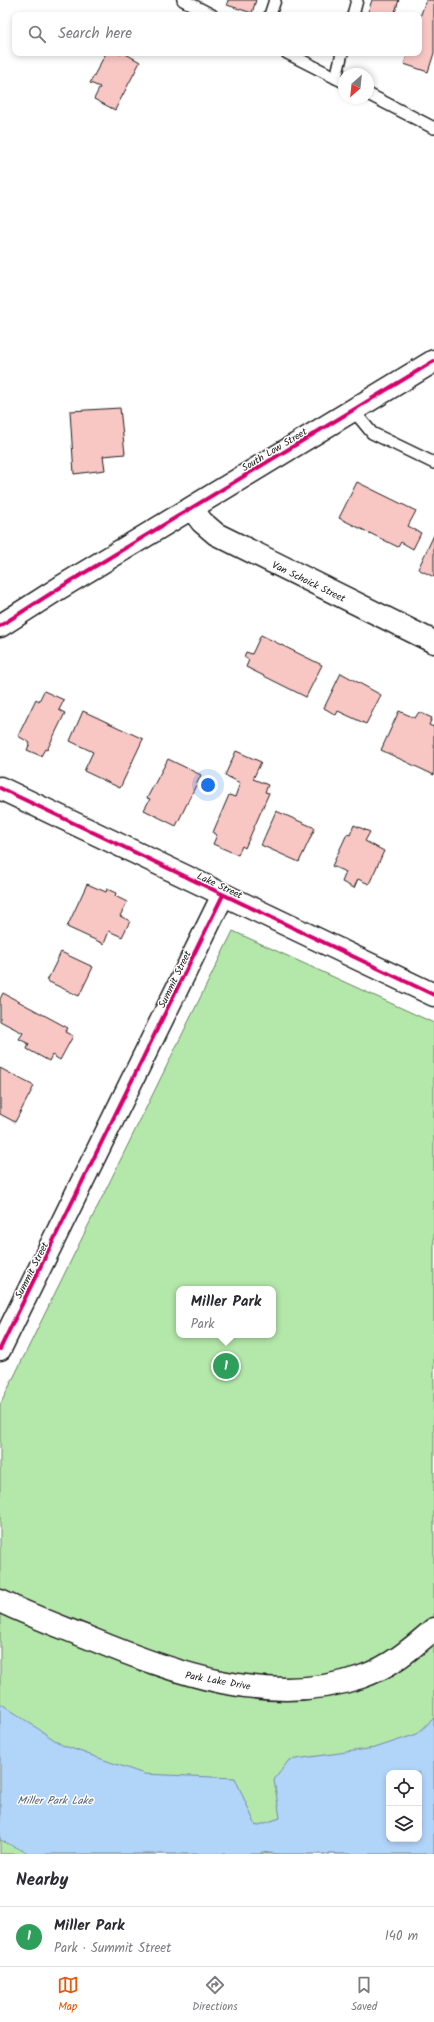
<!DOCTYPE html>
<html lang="en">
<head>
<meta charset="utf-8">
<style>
  body { margin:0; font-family:Kalam,sans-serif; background:#f2f2f3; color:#2b2b33 }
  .controls { position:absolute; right:12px; bottom:12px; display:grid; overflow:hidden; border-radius:8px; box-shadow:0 2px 6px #0003 }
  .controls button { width:36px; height:36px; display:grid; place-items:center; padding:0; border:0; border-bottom:1px solid #e1e1e2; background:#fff; color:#2b2b33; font:20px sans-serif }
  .compass { position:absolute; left:338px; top:68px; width:36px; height:36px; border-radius:50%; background:#fff; box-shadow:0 2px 6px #0003; rotate:207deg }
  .you { position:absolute; left:208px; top:785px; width:14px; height:14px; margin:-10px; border:3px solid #fff; border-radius:50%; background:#1a73e8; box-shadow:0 0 0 6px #1a73e833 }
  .badge { display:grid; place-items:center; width:26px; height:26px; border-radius:50%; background:#ea580c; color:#fff; font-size:13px; font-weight:700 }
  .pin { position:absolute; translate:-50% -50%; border:2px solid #fff; box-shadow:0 1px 4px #0006 }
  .popup { position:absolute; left:176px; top:1286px; width:100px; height:52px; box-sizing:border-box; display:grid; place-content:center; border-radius:8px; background:#fff; filter:drop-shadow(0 1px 3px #0005); font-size:13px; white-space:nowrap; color:#7c7c81 }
  .popup b { font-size:15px; color:#2b2b33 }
  .popup::after { content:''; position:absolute; left:50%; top:100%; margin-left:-8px; border:8px solid transparent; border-top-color:#fff }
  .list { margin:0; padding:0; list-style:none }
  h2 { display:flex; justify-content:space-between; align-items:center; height:52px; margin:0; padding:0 16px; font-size:17px }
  h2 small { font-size:13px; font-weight:400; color:#7c7c81 }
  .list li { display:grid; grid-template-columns:26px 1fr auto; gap:12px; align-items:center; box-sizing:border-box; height:60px; padding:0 16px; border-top:1px solid #e1e1e2 }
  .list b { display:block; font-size:15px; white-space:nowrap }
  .list p { margin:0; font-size:13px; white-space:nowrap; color:#7c7c81 }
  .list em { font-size:13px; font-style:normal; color:#7c7c81 }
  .icon { flex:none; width:22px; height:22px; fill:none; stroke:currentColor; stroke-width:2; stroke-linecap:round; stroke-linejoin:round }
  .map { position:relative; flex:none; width:434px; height:1854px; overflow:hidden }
  .search { position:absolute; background:#fff; box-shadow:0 2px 6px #0003; left:12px; right:12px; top:12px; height:44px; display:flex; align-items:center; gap:10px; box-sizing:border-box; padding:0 14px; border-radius:8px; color:#7c7c81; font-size:15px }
  .sheet { height:112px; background:#fff }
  nav { display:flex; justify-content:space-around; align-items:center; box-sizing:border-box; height:56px; border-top:1px solid #e1e1e2; background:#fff; font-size:11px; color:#7c7c81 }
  nav a { display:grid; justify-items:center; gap:2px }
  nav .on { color:#ea580c }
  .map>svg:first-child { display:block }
  .green { fill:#b4e8aa; stroke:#688263; fill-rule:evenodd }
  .water { fill:#b1d4f9; stroke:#758aa1; fill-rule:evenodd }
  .building { fill:#f8c7c4; stroke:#1c1c1c }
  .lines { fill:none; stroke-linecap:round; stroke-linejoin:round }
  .lane-casing { stroke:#1c1c1c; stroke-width:14 }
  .street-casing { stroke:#1c1c1c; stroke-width:25 }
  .lane { stroke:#fff; stroke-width:11 }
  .street { stroke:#fff; stroke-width:22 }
  .cycleway-casing { stroke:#fff; stroke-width:6 }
  .cycleway { stroke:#d6006c; stroke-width:4 }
  .labels { text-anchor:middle; stroke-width:3; stroke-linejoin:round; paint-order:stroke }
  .street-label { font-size:10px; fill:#1c1c1c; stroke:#fff }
  .water-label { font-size:11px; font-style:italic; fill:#505c69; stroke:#fff }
</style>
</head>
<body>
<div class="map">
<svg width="434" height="1854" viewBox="0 0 434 1854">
  <rect width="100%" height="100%" fill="#fff"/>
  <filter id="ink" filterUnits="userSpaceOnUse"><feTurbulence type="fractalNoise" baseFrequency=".025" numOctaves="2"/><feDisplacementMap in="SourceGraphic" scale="8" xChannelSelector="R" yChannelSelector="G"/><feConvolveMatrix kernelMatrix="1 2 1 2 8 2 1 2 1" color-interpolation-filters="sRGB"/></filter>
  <g filter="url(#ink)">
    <path class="green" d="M 233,931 L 434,1023 L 434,1854 L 0,1854 L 0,1405 ZM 179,1289 L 273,1289 L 273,1335 L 179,1335 ZM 389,1773 L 419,1773 L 419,1839 L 389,1839 Z"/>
    <path class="water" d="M 0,1703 L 62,1745 L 144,1774 L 235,1778 L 256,1826 L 280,1818 L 274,1780 L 289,1760 L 375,1748 L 417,1734 L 434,1718 L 434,1854 L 277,1854 L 262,1852 L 260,1854 L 30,1854 L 0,1840 ZM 389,1773 L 419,1773 L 419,1839 L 389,1839 Z"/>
    <g class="building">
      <polygon points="228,0 256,0 252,13 227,5"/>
      <polygon points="372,0 399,0 394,15 367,15"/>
      <polygon points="426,0 434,0 434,53 428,72 404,64 408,53 419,53 419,20"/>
      <polygon points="106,53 124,53 140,62 115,110 94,99 100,87 90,83"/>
      <polygon points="120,408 125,454 103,456 105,470 74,474 70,411"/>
      <polygon points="357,482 416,511 408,526 421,533 413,549 401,542 398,547 339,518"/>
      <polygon points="434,535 434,577 418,569"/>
      <polygon points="261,635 322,665 306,697 246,667 249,660 244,657 246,652 252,654"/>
      <polygon points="341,673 381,695 366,724 338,711 336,715 324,708"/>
      <polygon points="44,691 64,700 59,710 65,713 47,750 45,749 41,756 27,750 30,743 18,736 36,699 39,701"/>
      <polygon points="83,711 143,739 120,788 84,771 93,752 70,741"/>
      <polygon points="399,711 415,718 419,712 432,718 429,725 434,727 434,775 381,750"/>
      <polygon points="236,751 261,762 253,779 268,785 265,792 269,793 245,848 242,846 238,855 213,844 217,835 213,833 214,830 229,795 235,797 240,783 225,775"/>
      <polygon points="168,759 201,775 176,826 144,810 150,799 147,798"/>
      <polygon points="276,811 315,828 299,862 261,845"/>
      <polygon points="354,825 370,832 365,841 384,851 369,884 358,879 354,888 342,882 346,872 332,866 347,834 350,835"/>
      <polygon points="87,884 106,892 107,889 116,893 115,896 127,902 120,916 130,921 122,937 109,931 104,944 67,927"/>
      <polygon points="61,952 93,967 79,996 47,981"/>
      <polygon points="3,993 68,1028 65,1032 73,1036 60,1060 52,1055 49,1061 27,1049 29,1044 19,1039 23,1033 0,1021 0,999"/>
      <polygon points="0,1068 34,1086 15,1122 0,1114"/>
    </g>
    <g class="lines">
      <defs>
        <g id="lane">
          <polyline points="183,0 212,15"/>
          <polyline points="270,15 275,0"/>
          <polyline points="353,15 357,0"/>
          <polyline points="287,53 344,82"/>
          <polyline points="336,78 342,53"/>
          <polyline points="368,94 434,128"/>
          <polyline points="353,410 372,433 434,463"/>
        </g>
        <g id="street">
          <polyline points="192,509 202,522 216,534 434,642"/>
          <polyline points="0,626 61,587 434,361"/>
          <polyline points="0,788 434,995"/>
          <polyline points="0,1349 223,895"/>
          <path d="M 0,1601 C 29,1615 59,1626 89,1638 C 174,1673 270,1708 361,1677 C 390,1667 411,1649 434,1629"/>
        </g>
      </defs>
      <use href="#lane" class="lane-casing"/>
      <use href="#street" class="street-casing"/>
      <use href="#lane" class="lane"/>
      <use href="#street" class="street"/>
      <defs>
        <g id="cycleway">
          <polyline points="0,626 61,587 434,361"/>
          <polyline points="0,788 434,995"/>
          <polyline points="0,1349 223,895"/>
        </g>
      </defs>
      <use href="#cycleway" class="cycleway-casing"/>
      <use href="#cycleway" class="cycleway"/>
    </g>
  </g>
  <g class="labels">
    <g class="street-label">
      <text transform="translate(274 449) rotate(-31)" y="4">South Low Street</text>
      <text transform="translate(309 581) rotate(26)" y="4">Van Schoick Street</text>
      <text transform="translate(220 885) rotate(25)" y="4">Lake Street</text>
      <text transform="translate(174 979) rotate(-64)" y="4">Summit Street</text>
      <text transform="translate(31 1270) rotate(-63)" y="4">Summit Street</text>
      <text transform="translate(218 1680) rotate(10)" y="4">Park Lake Drive</text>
    </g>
    <g class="water-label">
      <text x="55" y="1804">Miller Park Lake</text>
    </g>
  </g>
</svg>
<div class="controls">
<button><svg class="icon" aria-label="locate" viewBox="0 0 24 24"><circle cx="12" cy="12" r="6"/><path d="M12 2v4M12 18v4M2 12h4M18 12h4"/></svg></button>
<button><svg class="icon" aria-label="layers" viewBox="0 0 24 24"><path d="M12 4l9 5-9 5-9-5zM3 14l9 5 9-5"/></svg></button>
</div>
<svg class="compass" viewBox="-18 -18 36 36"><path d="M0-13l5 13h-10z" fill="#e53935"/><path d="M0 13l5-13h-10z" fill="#7c7c81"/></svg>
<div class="you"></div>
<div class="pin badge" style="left:226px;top:1366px;background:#2e9e5b">1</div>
<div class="popup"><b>Miller Park</b>Park</div>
<div class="search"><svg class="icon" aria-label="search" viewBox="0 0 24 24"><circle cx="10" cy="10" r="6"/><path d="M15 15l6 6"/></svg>Search here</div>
</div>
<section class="sheet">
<h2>Nearby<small></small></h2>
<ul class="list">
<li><span class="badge" style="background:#2e9e5b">1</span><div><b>Miller Park</b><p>Park · Summit Street</p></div><em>140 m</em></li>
</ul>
</section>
<nav>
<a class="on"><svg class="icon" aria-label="map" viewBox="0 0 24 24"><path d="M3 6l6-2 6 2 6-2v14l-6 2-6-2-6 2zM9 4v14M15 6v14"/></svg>Map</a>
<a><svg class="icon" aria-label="directions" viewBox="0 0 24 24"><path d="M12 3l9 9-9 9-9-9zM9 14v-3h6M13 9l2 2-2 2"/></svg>Directions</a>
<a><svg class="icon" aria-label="saved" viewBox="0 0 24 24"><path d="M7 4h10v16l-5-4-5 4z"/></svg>Saved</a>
</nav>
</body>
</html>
